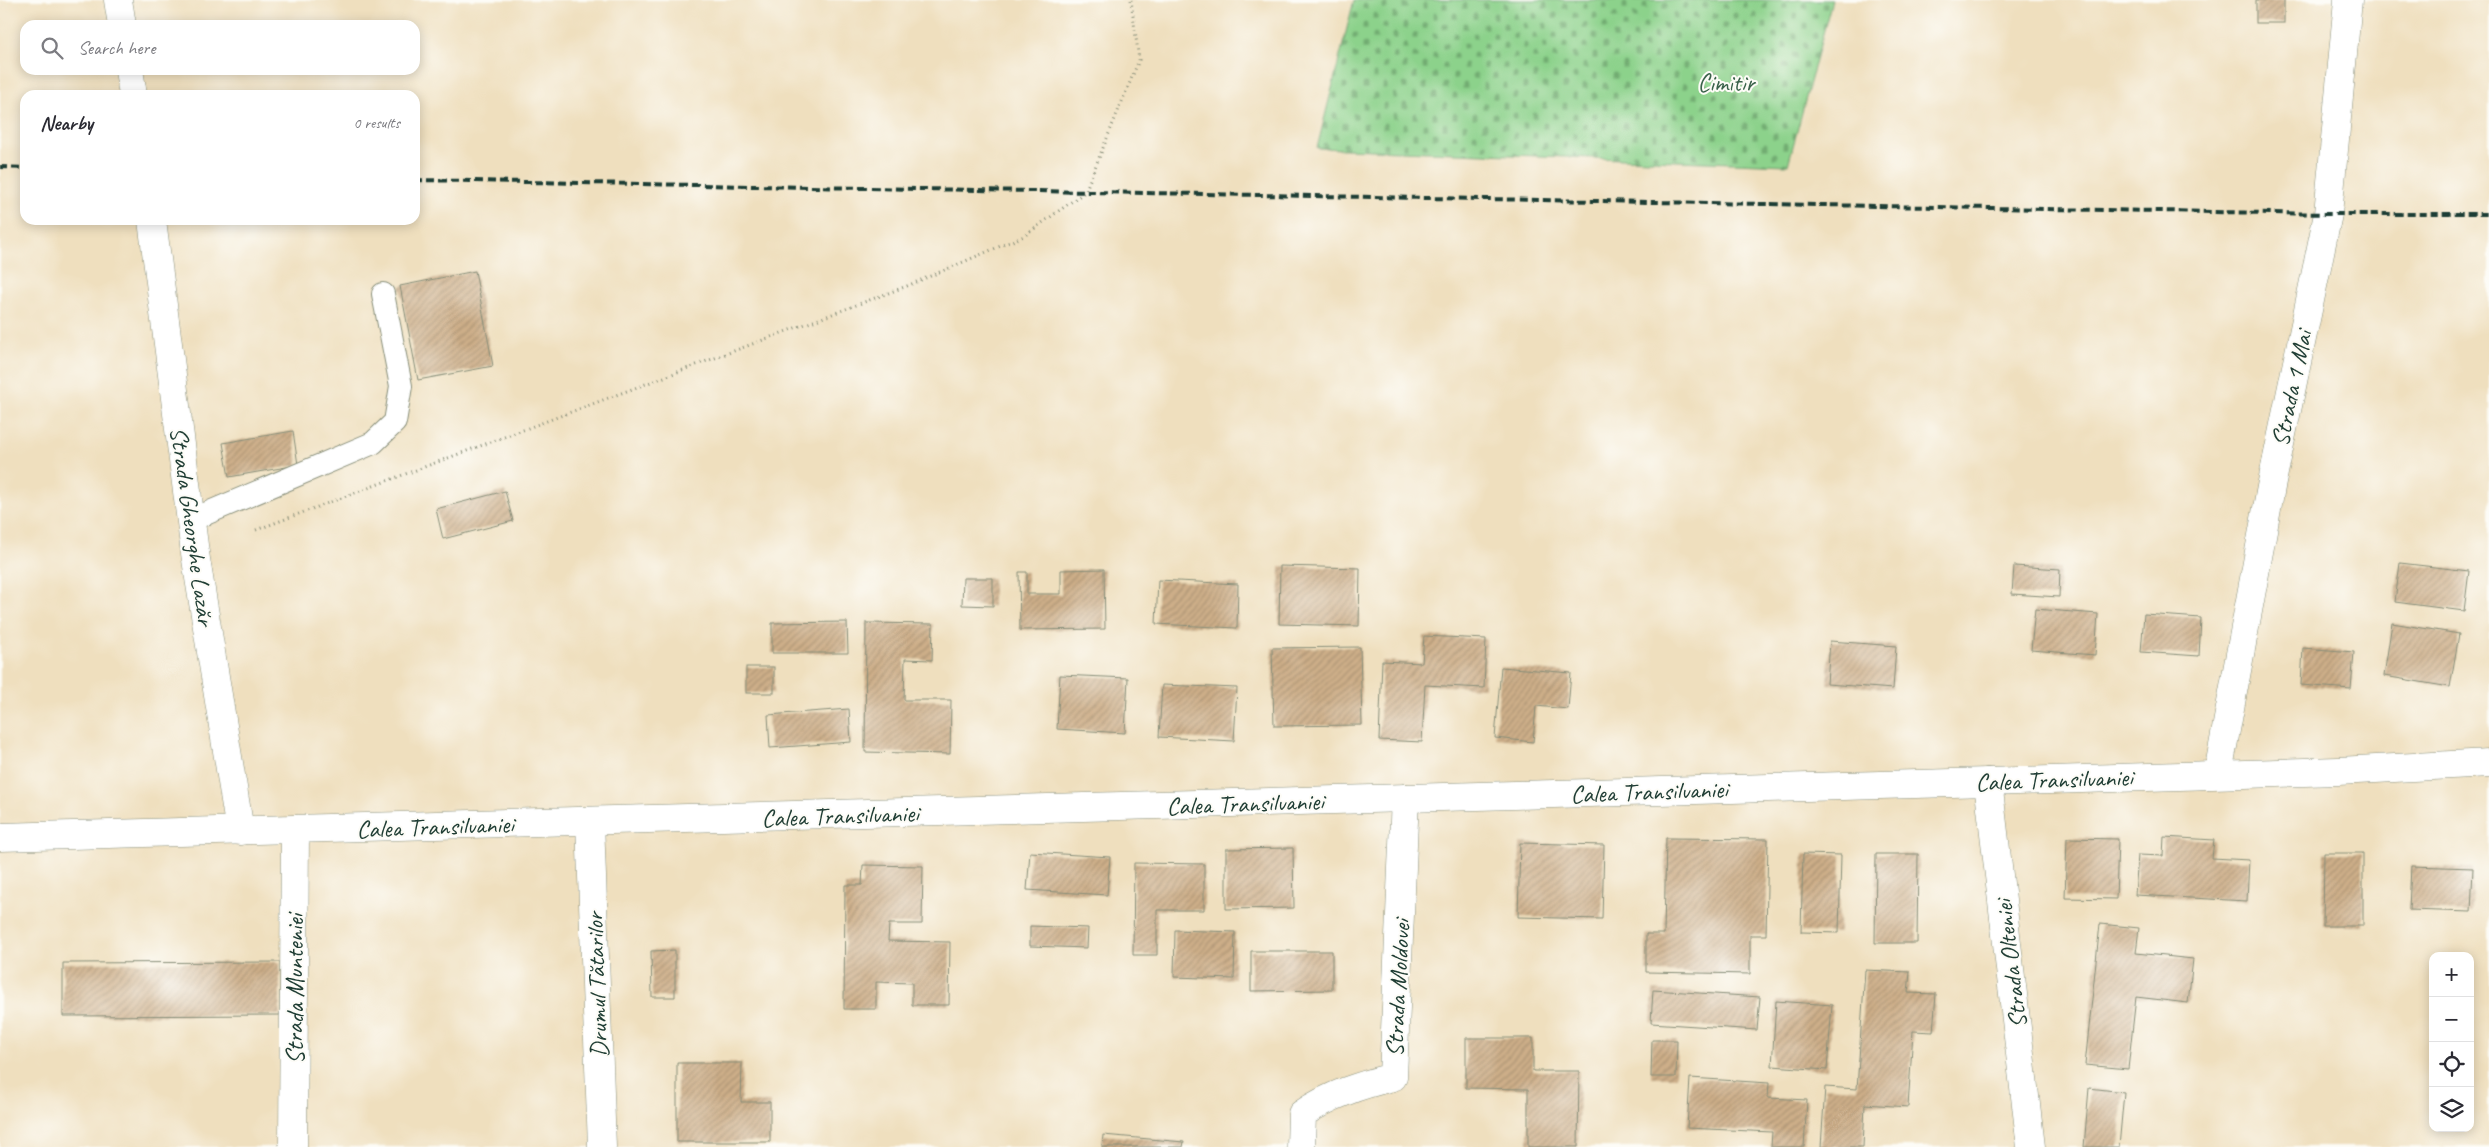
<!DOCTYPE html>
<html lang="en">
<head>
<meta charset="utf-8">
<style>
  body { margin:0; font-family:Caveat,sans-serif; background:#f7f7f7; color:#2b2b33 }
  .controls { position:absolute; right:15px; bottom:15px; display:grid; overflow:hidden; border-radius:10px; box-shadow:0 2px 12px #0003 }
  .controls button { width:45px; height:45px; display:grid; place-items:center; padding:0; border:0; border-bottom:1px solid #e1e1e2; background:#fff; color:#2b2b33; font:25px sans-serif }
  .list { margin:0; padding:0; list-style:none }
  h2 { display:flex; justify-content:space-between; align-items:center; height:65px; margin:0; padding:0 20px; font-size:21px }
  h2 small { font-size:16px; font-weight:400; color:#7c7c81 }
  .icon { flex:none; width:28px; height:28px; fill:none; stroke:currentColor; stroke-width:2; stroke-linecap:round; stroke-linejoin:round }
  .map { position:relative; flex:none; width:2489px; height:1147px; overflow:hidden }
  .search { position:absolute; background:#fff; box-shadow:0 2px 12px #0003; left:20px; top:20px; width:400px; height:55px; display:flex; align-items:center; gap:12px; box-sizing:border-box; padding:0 18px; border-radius:15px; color:#7c7c81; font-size:19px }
  .panel { position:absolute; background:#fff; box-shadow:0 2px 12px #0003; left:20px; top:90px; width:400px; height:135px; border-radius:15px }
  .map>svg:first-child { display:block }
  .cemetery { fill:url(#cemetery-stones); stroke:#568860 }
  .building { fill:url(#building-hatch) }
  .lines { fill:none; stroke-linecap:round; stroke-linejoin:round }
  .service-casing { stroke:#878e79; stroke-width:24 }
  .minor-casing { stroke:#878e79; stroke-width:29 }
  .trunk-casing { stroke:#878e79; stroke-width:29 }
  .path { stroke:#878e79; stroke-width:3; stroke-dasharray:1 4; stroke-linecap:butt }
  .service { stroke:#fff; stroke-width:22 }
  .minor { stroke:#fff; stroke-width:28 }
  .trunk { stroke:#fff; stroke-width:28 }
  .rail { stroke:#1f3d34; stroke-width:4; stroke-dasharray:8 4; stroke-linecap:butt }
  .labels { text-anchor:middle; stroke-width:4; stroke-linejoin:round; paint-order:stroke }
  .park-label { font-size:25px; fill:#3a624a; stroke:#fdfcf7 }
  .street-label { font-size:25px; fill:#1f3d34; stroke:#fdfcf7 }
</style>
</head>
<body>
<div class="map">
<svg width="2489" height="1147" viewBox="0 0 2489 1147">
  <defs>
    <pattern id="cemetery-stones" width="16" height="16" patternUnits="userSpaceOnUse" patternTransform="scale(1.25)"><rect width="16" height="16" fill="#8cd28b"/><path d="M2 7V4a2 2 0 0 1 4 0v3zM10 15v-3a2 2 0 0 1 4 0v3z" fill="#72ac72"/></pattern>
    <pattern id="building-hatch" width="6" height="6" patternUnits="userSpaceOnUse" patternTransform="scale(1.25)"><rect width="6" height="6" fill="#ceaf89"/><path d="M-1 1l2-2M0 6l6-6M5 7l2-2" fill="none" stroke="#a79071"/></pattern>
  </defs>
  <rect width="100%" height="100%" fill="#fdfcf7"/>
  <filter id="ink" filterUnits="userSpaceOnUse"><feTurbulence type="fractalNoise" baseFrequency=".02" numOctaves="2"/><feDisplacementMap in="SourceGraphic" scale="10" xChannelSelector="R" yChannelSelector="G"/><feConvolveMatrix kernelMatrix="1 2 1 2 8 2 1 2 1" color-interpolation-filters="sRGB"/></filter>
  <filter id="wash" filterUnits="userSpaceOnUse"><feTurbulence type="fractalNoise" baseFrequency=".0096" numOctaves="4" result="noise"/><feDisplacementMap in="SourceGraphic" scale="20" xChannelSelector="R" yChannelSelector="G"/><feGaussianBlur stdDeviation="1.12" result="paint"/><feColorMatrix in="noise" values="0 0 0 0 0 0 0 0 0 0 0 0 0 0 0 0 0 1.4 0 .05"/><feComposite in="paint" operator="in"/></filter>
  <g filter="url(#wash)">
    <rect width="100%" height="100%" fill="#efdfbe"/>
    <polygon class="cemetery" points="1354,0 1832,0 1788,165 1317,148"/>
    <g id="blocks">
      <g class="building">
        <rect x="2256" y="0" width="28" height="23"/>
        <polygon points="475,271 493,366 418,380 400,286"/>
        <polygon points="293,431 298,465 229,477 223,443"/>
        <polygon points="505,491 513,521 443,539 436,509"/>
        <polygon points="2400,563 2469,571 2464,611 2395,602"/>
        <polygon points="1280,566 1360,568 1359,626 1279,624"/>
        <polygon points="2014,566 2060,569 2059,597 2012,594"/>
        <polygon points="1104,569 1105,629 1020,630 1019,572 1027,572 1027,594 1061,594 1061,570"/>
        <polygon points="963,578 993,578 993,606 962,605"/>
        <polygon points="1158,580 1238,584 1237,628 1156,624"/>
        <polygon points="2035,609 2098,614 2095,655 2031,650"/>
        <polygon points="2144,614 2201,618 2199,656 2141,652"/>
        <polygon points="847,622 848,653 772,653 772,623"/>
        <polygon points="866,623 933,624 932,660 905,659 904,700 951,700 950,754 865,752"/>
        <polygon points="2392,623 2459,634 2450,687 2384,676"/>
        <polygon points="1424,636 1486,639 1484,688 1425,685 1422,742 1379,740 1382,661 1422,663"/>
        <polygon points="1830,641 1896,646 1893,689 1827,684"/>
        <polygon points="1360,647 1362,725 1274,726 1272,648"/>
        <polygon points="2303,648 2354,652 2351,689 2301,685"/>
        <rect x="746" y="667" width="28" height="26"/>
        <polygon points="1501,667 1571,673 1568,709 1536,706 1533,742 1495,738"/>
        <polygon points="1060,675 1128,678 1125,733 1057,729"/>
        <polygon points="1162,685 1237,688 1234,741 1159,737"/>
        <polygon points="849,709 851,742 770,748 768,715"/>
        <polygon points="2164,837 2214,840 2212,858 2249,860 2247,901 2135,895 2138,855 2163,856"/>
        <polygon points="1666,838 1768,839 1766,935 1750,935 1750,974 1646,972 1646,934 1664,934"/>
        <polygon points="2067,838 2118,839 2116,899 2065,898"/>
        <polygon points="1520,843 1604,845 1602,919 1518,917"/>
        <polygon points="1293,848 1294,908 1226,909 1226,849"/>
        <polygon points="1030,852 1110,857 1107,895 1027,890"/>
        <polygon points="2324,853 2363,853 2363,926 2323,926"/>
        <polygon points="1803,854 1841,855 1839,933 1801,932"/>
        <polygon points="1876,854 1918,854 1917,943 1875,943"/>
        <polygon points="1134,863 1204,864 1204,910 1157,910 1157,955 1133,955"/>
        <polygon points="863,865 923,866 922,924 889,924 888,941 950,942 949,1005 912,1005 912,983 876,982 876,1009 844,1009 845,885 862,885"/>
        <polygon points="2411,866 2473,868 2471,912 2409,910"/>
        <polygon points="2100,924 2139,928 2136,953 2193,959 2188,1003 2136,997 2128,1069 2085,1065"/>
        <polygon points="1030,926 1088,928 1087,948 1030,946"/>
        <polygon points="1175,930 1235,932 1234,979 1174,977"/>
        <polygon points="675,950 675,997 652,997 651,951"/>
        <polygon points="1251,951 1332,951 1332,990 1251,991"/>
        <polygon points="280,962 280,1015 63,1016 63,963"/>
        <polygon points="1865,970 1910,972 1908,993 1936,994 1933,1032 1913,1031 1908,1107 1865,1104 1863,1147 1821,1147 1825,1087 1857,1089"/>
        <polygon points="1653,990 1760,997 1757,1030 1651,1023"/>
        <polygon points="1776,1001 1832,1005 1827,1070 1772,1066"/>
        <polygon points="1466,1038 1533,1038 1533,1071 1579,1071 1578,1147 1528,1147 1528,1089 1466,1088"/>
        <polygon points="1652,1040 1677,1040 1676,1077 1651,1077"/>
        <polygon points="677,1063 742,1063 741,1102 770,1102 770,1142 677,1142"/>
        <polygon points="1690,1078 1769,1083 1768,1098 1807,1100 1804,1147 1771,1147 1772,1132 1687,1128"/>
        <polygon points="2089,1088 2124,1092 2119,1147 2084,1147"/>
        <polygon points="1103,1135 1184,1142 1183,1147 1102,1147"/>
      </g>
    </g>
  </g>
  <g filter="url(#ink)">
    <use href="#blocks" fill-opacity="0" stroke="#878e79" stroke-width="1"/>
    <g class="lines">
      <defs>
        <polyline id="service" points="191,520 373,443 395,422 401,386 383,294"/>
        <g id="minor">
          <polyline points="118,0 122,25"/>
          <polyline points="129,70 133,95"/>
          <polyline points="152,220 195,553 240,831"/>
          <polyline points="2218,773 2271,487 2328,214 2348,0"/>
          <polyline points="1988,782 2031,1147"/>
          <polyline points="590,822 602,1147"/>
          <polyline points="293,1147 295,830"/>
          <path d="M 1301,1147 L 1302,1114 C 1330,1095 1360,1085 1393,1077 L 1405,798"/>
        </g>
        <polyline id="trunk" points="0,837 1988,782 2338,771 2489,763"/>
      </defs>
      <use href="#service" class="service-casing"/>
      <use href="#minor" class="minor-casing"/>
      <use href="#trunk" class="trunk-casing"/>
      <polyline class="path" points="256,530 907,286 1024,236 1085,192 1139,60 1131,0"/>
      <use href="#service" class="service"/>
      <use href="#minor" class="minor"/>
      <use href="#trunk" class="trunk"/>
      <g class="rail">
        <polyline points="0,167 25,168"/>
        <polyline points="415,180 2328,214 2489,214"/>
      </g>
    </g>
  </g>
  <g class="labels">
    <g class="park-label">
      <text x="1726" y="91">Cimitir</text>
    </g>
    <g class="street-label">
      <text transform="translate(2291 388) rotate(-78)" y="9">Strada 1 Mai</text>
      <text transform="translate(193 526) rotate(82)" y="9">Strada Gheorghe Lazăr</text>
      <text transform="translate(2054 779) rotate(-2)" y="9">Calea Transilvaniei</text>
      <text transform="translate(1649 791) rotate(-2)" y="9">Calea Transilvaniei</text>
      <text transform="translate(1245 803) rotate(-2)" y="9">Calea Transilvaniei</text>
      <text transform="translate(840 815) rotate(-2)" y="9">Calea Transilvaniei</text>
      <text transform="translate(435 826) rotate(-2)" y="9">Calea Transilvaniei</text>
      <text transform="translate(2010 964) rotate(-97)" y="9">Strada Olteniei</text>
      <text transform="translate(596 985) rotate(-92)" y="9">Drumul Tătarilor</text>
      <text transform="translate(1397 988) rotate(-87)" y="9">Strada Moldovei</text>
      <text transform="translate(294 989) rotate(-90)" y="9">Strada Munteniei</text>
    </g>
  </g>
</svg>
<div class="controls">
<button>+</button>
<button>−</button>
<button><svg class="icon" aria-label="locate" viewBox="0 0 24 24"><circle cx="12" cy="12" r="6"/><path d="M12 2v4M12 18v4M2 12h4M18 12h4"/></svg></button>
<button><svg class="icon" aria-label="layers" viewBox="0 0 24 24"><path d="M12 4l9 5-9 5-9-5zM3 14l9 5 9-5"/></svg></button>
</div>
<div class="search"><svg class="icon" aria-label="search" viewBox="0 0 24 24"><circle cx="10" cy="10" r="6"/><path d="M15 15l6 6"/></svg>Search here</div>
<section class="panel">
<h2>Nearby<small>0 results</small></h2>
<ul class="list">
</ul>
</section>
</div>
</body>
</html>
